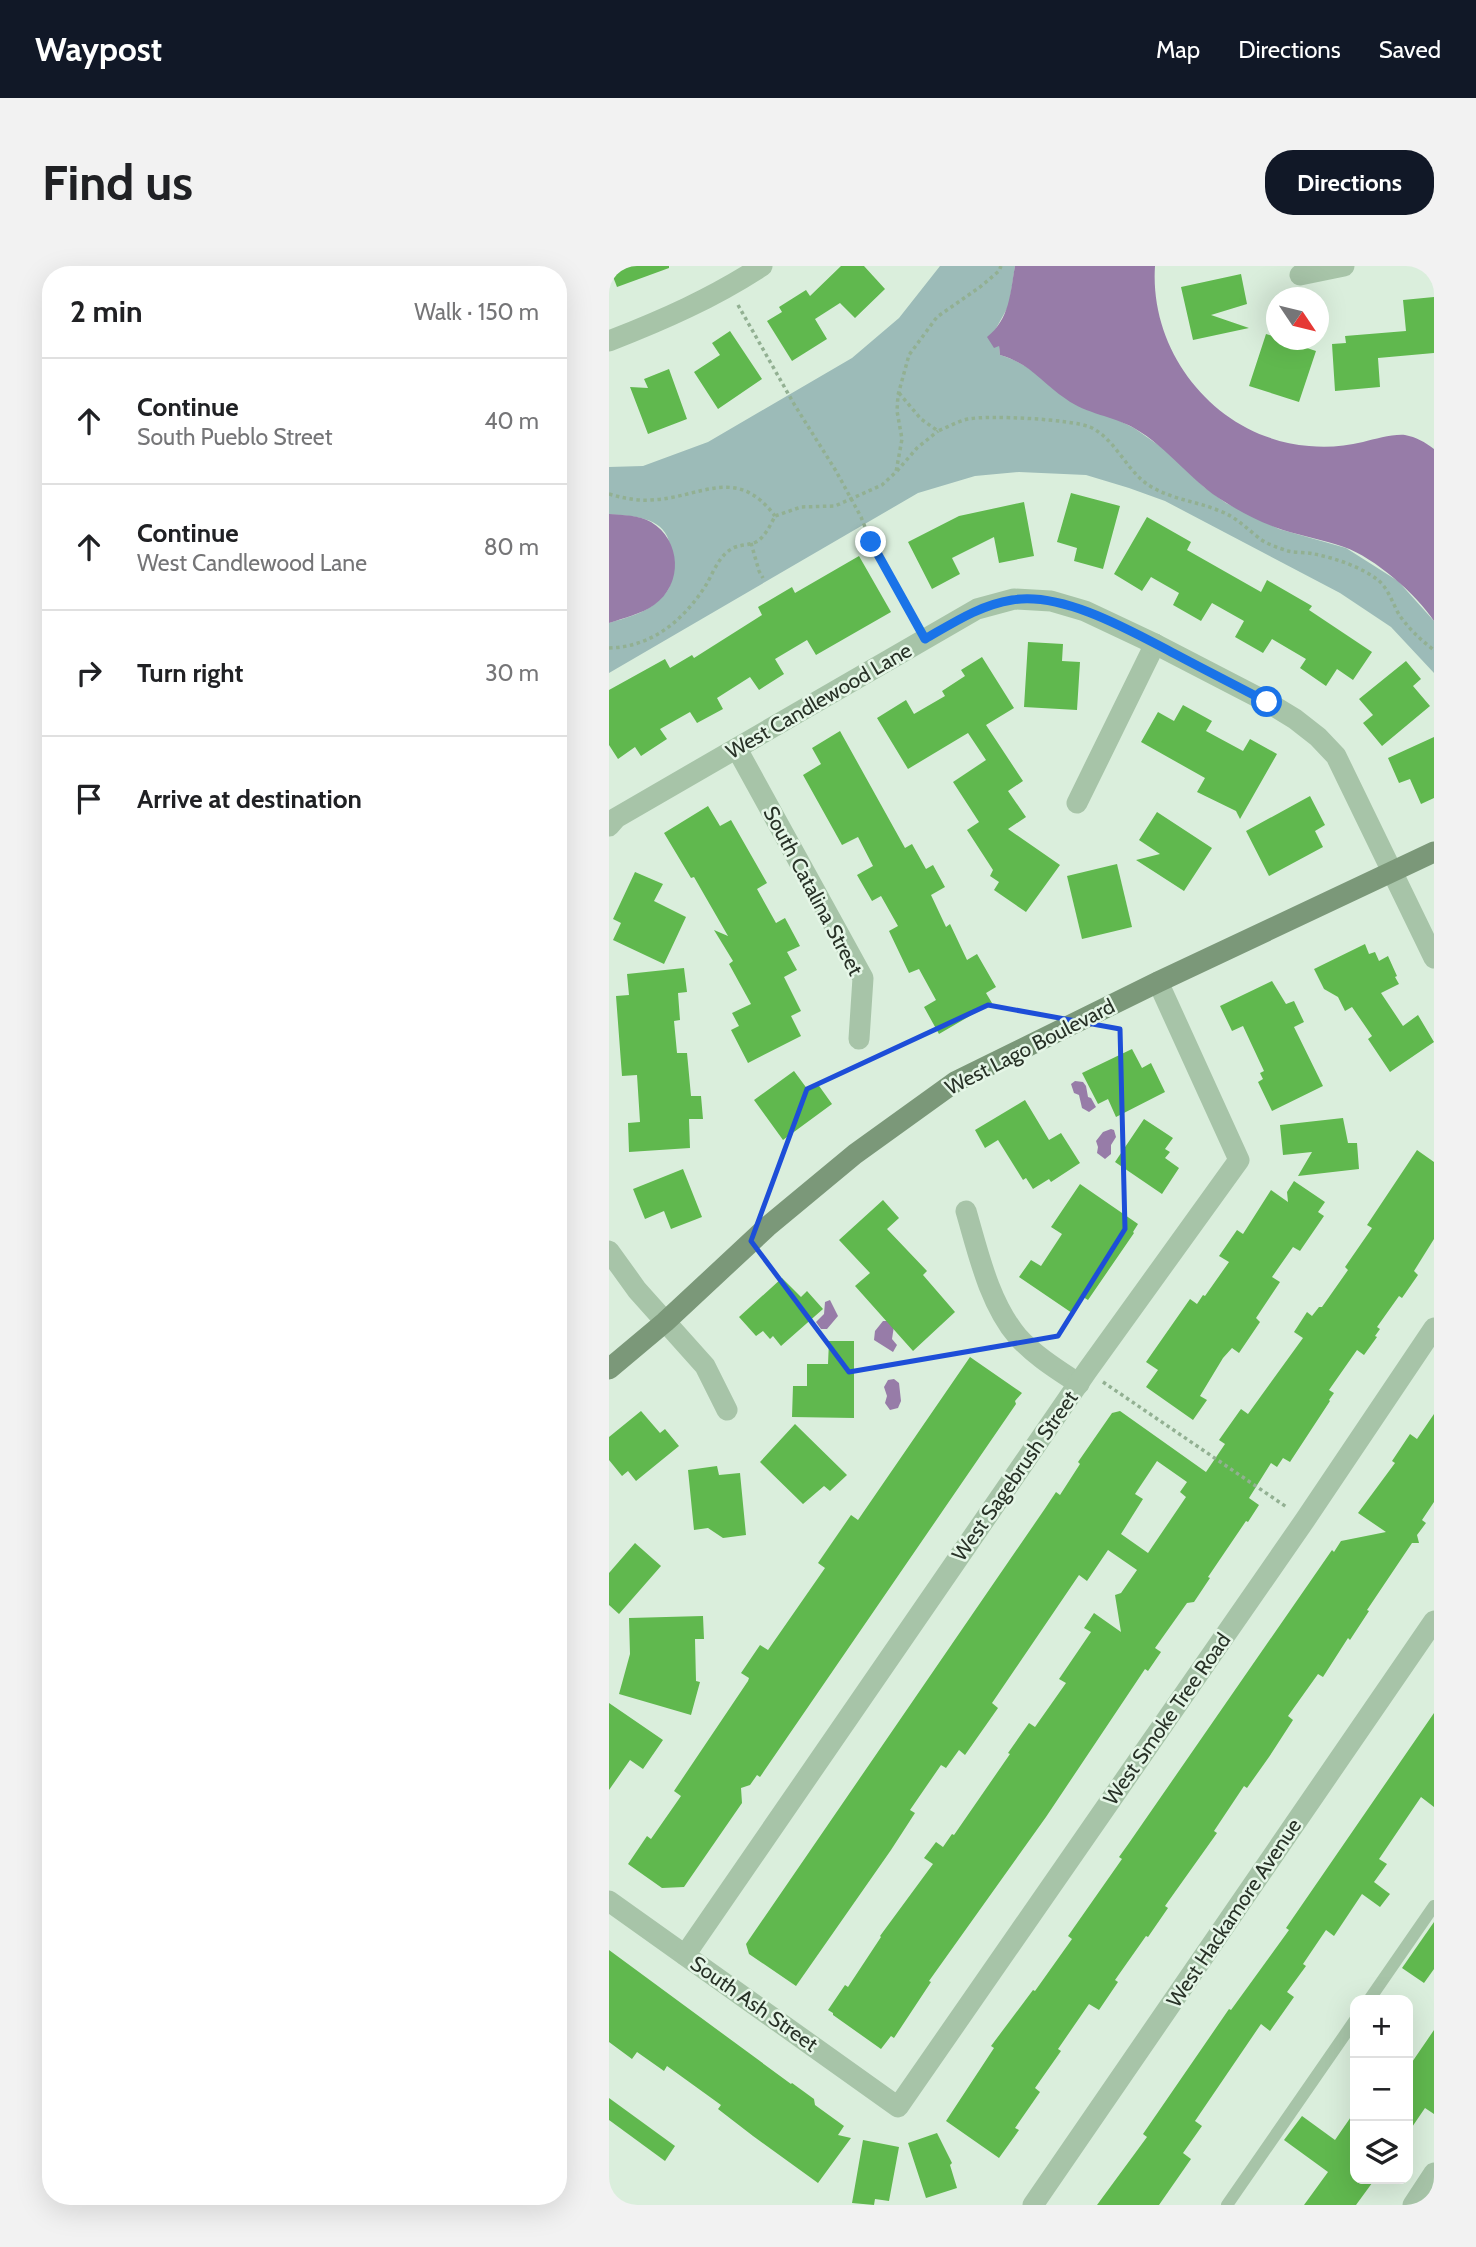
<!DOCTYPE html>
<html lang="en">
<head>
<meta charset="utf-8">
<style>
  body { margin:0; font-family:Cabin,sans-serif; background:#f2f2f2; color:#202124 }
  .controls { position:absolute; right:21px; bottom:21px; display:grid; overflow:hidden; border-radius:14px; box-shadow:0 7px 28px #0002 }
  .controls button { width:63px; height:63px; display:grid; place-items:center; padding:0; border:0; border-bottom:2px solid #e0e0e0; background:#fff; color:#202124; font:35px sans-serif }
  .compass { position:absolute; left:657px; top:21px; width:63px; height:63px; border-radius:50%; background:#fff; box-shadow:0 7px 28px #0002; rotate:125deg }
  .stop { position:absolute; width:21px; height:21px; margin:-16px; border:5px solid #1a73e8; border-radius:50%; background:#fff }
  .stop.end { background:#1a73e8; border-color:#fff; box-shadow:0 2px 7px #0008 }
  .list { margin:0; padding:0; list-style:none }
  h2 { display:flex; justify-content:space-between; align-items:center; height:91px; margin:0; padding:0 28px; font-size:30px }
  h2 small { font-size:23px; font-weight:400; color:#757577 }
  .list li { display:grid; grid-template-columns:46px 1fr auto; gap:21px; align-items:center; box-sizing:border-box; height:126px; padding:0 28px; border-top:2px solid #e0e0e0 }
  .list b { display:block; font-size:26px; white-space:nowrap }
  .list p { margin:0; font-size:23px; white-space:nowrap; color:#757577 }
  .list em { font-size:23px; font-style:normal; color:#757577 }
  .icon { flex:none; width:38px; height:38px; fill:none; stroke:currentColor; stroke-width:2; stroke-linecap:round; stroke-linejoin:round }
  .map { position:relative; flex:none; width:825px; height:1939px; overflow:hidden; border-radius:28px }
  header { display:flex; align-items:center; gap:42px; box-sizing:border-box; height:98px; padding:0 35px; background:#111827; color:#fff }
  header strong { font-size:33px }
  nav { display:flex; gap:38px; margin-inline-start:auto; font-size:24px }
  .intro { display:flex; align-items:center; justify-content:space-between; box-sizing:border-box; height:168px; padding:0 42px }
  h1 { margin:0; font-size:49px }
  .button { padding:18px 32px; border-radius:28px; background:#111827; color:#fff; font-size:24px; font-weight:700 }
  main { display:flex; gap:42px; padding:0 42px }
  aside { flex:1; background:#fff; border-radius:28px; box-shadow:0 7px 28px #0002 }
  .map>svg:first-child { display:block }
  .green { fill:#9cbbb8 }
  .water { fill:#977ca8 }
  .building { fill:#60b84e; fill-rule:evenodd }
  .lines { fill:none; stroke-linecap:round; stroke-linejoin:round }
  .path { stroke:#92b092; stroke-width:3.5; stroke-dasharray:3.5 3.5; stroke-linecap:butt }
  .lane { stroke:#a7c4a8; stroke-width:12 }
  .street { stroke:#a7c4a8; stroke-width:21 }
  .secondary { stroke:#7b9879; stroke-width:21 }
  .route { stroke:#1a73e8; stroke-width:9 }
  .marked { fill:none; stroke:#1d4ed8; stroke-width:5; stroke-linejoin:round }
  .labels { text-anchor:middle; stroke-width:5; stroke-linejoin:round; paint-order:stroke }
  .street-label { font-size:21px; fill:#283227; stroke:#e5f6e7 }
</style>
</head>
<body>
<header>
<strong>Waypost</strong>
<nav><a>Map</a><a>Directions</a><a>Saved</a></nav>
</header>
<div class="intro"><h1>Find us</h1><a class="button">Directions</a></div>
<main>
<aside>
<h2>2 min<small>Walk · 150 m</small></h2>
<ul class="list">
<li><svg class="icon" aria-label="ahead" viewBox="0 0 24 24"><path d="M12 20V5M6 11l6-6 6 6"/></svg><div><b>Continue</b><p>South Pueblo Street</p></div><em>40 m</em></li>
<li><svg class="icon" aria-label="ahead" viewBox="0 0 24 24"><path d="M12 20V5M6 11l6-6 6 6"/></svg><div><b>Continue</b><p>West Candlewood Lane</p></div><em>80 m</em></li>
<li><svg class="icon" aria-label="right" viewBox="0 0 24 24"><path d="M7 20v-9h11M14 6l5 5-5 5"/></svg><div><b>Turn right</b></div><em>30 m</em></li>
<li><svg class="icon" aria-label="arrive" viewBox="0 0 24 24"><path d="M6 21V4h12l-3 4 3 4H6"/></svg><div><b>Arrive at destination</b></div></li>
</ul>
</aside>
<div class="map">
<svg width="825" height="1939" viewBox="0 0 825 1939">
  <rect width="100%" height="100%" fill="#daeedc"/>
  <path class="green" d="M 331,0 L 406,0 L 400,39 L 385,66 L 390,79 L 391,89 C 411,95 428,106 442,121 L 525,162 L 555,183 L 595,221 L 617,237 L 670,263 L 737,282 L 789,315 L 825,355 L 825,407 L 782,361 L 731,327 L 556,235 L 520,222 L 477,209 L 410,206 L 366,210 L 309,227 L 0,407 L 0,357 C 16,352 37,347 49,335 C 63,322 64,316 62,297 C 61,290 62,277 58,270 C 49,250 19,250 0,248 L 0,201 L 34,200 L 99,176 L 243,92 L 290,52 Z"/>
  <g class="water">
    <path d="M 406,0 L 546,0 C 540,90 610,173 700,180 C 719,182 736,180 754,176 C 767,173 783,168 796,169 C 807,171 816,176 825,183 L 825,355 C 807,328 766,292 735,281 C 715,274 694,270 674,264 C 655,258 633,247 616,236 C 582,216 560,182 525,162 C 504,150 477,148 457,133 C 432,116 422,98 391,89 L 390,80 L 385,82 L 378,71 C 401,53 401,27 406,0 Z"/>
    <path d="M 0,248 C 14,249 30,249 42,256 C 72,274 75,318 45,339 C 32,348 15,352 0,357 Z"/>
    <polygon points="466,815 474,816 477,820 479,831 482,832 487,841 480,846 473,842 470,829 465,827 462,818"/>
    <polygon points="502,863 505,864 507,871 502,879 502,888 496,893 488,887 489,881 487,875 494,866"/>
    <polygon points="221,1034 229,1050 218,1063 212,1063 207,1056 215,1048 216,1036"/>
    <polygon points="274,1055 279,1055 285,1060 283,1073 288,1079 284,1086 265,1074 266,1065"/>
    <polygon points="285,1113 290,1117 292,1135 289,1142 281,1144 276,1137 278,1130 275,1121 279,1114"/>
  </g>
  <g class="building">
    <polygon points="0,0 60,0 60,2 8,21"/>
    <polygon points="232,0 255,0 276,23 246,52 231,37 206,53 218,73 183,95 158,55 173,46 170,41 197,24 201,30"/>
    <polygon points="632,8 638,38 602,49 640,62 584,74 572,21"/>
    <polygon points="825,31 825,87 769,92 771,121 726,125 723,78 737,77 736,70 797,65 794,34"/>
    <polygon points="121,65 153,113 109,143 85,106 111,89 103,77"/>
    <polygon points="657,68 668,71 668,74 674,74 707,85 690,136 640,120"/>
    <polygon points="60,103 78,153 39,168 21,121 39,122 35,113"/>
    <polygon points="462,227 511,240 494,303 465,295 468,282 448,276"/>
    <polygon points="415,236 425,290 390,297 385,271 343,292 351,308 323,323 299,276 350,250"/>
    <polygon points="538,251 582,276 578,284 652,326 658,314 703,340 700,344 763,386 744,414 728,403 717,420 691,402 697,393 663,373 654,387 626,371 635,355 603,337 592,355 564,339 570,327 542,311 533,325 505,308"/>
    <polygon points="250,290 282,346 207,389 198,374 166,393 175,408 150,424 141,411 108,432 114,443 88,457 81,446 51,463 58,473 32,490 26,481 9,493 0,479 0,424 56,393 61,402 83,389 85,392 153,349 149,341 183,321 186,327"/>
    <polygon points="419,376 454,378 453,395 471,396 468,444 415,441"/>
    <polygon points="373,391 405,442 377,459 414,515 399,525 417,551 399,563 451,599 417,646 385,624 390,616 381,610 384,604 358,564 370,556 344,516 377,494 359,467 299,503 268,452 297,434 305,448 336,430 333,425 356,410 352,404"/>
    <polygon points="797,395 812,413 804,420 821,440 773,480 754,457 764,449 750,433"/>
    <polygon points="574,439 603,455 597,465 634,485 641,473 668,488 631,553 627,545 588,526 596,512 532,476 549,446 565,455"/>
    <polygon points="231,465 296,582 303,578 317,603 324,599 336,621 322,629 337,661 341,658 358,694 368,688 387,721 377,727 383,737 330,768 315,741 327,734 310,703 300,707 280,665 289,660 272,630 263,635 248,609 264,600 249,571 233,579 194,509 212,498 203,482"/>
    <polygon points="825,471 825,532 812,538 801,513 790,517 779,492"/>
    <polygon points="701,530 716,559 706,565 714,581 660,610 637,565"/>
    <polygon points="99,540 111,560 122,554 158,617 148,623 167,657 176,652 191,680 178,686 188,704 175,711 192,745 182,750 192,770 139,797 122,764 130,760 123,747 142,738 120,698 124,695 105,664 119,670 85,611 82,612 55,567"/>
    <polygon points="548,546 603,582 575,625 527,594 551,588 530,574"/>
    <polygon points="508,598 523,661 473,673 458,610"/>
    <polygon points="26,606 54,618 45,635 77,651 55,698 4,674 12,657 4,653"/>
    <polygon points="756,678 760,688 766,686 770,695 779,690 788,710 786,711 790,718 772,727 794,760 809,749 825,776 781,806 759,773 763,770 743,741 736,745 729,731 715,723 705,703"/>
    <polygon points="75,702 78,726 69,727 71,754 65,755 68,787 78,787 82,830 92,830 94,853 80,853 81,882 20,886 19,857 31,856 28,809 13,810 7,730 20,729 18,708"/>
    <polygon points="663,715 677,738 685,735 695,756 685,761 714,820 663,845 649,816 654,813 651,807 655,805 634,760 623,765 611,740"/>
    <polygon points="523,783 533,802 542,797 556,826 507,851 499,833 489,838 473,807"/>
    <polygon points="185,805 199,824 208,817 223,838 174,874 145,834"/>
    <polygon points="416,834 440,874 452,867 471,897 442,916 440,913 424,923 417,912 414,914 389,874 376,882 366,864"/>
    <polygon points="734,852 739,877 748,877 750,903 689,910 703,886 674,889 671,859"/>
    <polygon points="535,853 564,872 556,883 561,886 556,892 570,902 553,928 506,896"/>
    <path d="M 808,884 L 825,896 L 825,973 L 805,1005 L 809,1009 L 793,1032 L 790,1030 L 768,1061 L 771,1063 L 766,1070 L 768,1071 L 755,1089 L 748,1084 L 720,1124 L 725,1127 L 720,1134 L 721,1135 L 681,1196 L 674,1192 L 668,1201 L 662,1197 L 640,1232 L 650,1239 L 639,1256 L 637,1255 L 599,1311 L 601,1312 L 585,1336 L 578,1337 L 546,1382 L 552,1386 L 539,1405 L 536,1403 L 437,1551 L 320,1715 L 322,1716 L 285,1772 L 282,1770 L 272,1783 L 224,1749 L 224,1747 L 219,1744 L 236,1719 L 239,1721 L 272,1671 L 271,1670 L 324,1598 L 315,1592 L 327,1576 L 334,1581 L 343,1568 L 345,1569 L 401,1488 L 399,1487 L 420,1457 L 426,1461 L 457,1417 L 450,1413 L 482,1366 L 475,1362 L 485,1347 L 512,1366 L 506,1329 L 512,1327 L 528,1304 L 499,1284 L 478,1315 L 470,1309 L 383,1437 L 389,1442 L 356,1489 L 350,1484 L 337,1502 L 332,1499 L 301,1544 L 306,1547 L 282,1584 L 187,1720 L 140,1688 L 137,1678 L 435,1244 L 447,1226 L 451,1229 L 471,1198 L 469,1196 L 503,1147 L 511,1145 L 597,1206 L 616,1178 L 610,1174 L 632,1143 L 639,1148 L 694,1072 L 685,1066 L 698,1046 L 703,1050 L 710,1041 L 713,1041 L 739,1004 L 736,1001 L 763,962 L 758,959 ZM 548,1195 L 578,1216 L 571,1226 L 577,1231 L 539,1287 L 512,1268 L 534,1233 L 526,1228 Z"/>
    <polygon points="74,903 93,951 62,963 55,945 36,953 24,923"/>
    <polygon points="685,915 716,936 709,946 715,950 691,985 684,981 663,1011 671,1016 647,1052 651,1056 630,1087 623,1082 614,1092 591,1130 598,1134 584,1154 537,1121 549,1104 537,1096 581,1033 588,1038 594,1029 596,1030 620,996 610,990 628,964 634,968 662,924 679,936 678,926"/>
    <polygon points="471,918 529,958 524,966 525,967 479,1034 474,1031 463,1047 410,1011 422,994 432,1000 453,968 442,961"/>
    <polygon points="274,934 290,952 278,963 318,1005 314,1009 346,1046 304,1085 246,1020 261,1007 230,974"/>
    <polygon points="173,1012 192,1031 198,1025 214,1043 172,1080 164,1070 161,1073 154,1065 147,1070 130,1051"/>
    <polygon points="220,1075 245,1075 245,1152 183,1151 184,1120 198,1120 198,1098 219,1098"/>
    <polygon points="361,1091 413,1127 406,1135 407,1138 151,1511 148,1509 141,1519 132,1522 133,1537 75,1621 53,1622 19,1598 38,1570 42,1573 72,1530 65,1525 139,1415 140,1412 132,1407 151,1379 159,1384 216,1302 209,1297 242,1249 249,1254"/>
    <polygon points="32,1145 51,1167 56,1163 70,1180 27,1215 19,1205 13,1210 0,1194 0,1171"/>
    <polygon points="825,1148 825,1236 813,1254 817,1257 808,1269 810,1277 803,1277 758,1344 760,1345 741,1374 739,1372 714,1411 709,1408 679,1450 684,1454 660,1491 638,1522 635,1520 605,1565 608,1567 556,1640 559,1642 539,1671 537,1670 506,1714 509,1716 490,1744 480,1738 449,1783 452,1785 426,1822 431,1826 406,1862 410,1864 390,1892 337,1855 385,1782 382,1780 424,1724 426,1725 463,1673 459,1670 513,1593 510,1591 520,1577 723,1284 725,1286 732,1275 777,1266 749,1247 786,1197 783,1195 801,1168 808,1173"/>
    <polygon points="186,1158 238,1209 221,1225 215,1220 194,1238 151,1196"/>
    <polygon points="108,1200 110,1209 131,1207 137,1269 114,1272 99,1262 85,1264 79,1204"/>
    <polygon points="26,1277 52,1300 10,1348 0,1339 0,1307"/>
    <polygon points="94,1350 95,1373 86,1373 87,1415 91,1416 82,1449 10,1428 21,1388 20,1352"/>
    <polygon points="0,1437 54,1474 34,1503 21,1494 0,1524"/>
    <polygon points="825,1447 825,1541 812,1531 770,1593 778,1598 765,1616 781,1628 771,1641 753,1628 725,1670 717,1664 694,1698 697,1700 678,1726 685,1731 661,1765 652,1758 586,1855 593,1860 574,1887 582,1893 550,1939 488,1939 538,1871 534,1868 620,1743 622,1744 680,1664 677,1662"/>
    <polygon points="825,1656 825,1703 815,1717 793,1702"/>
    <polygon points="0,1684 182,1818 183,1817 205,1833 206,1839 235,1860 229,1869 242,1872 209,1917 144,1870 109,1843 112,1839 58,1800 55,1805 28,1786 23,1793 0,1776"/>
    <polygon points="825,1764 825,1848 816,1842 799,1867 799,1802"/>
    <polygon points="0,1832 66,1880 56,1895 0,1854"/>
    <polygon points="746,1845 746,1913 766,1913 747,1939 695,1939 719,1906 675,1874 693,1850 726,1874"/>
    <polygon points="328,1867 343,1897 341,1899 348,1922 317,1932 299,1877"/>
    <polygon points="254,1874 290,1881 280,1935 266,1933 265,1939 243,1937"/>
  </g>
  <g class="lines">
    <g class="path">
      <polyline points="129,39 185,138 227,205 252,251 262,276 306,356"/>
      <path d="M 290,127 L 312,153 L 329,165 C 339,161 349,155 359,153 C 381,149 460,153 481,161 C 507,173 517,205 541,220 C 564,234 587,235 611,245 C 627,251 637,262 650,272 C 657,278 670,282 679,285 C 687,287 697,286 705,288 C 726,292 752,301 769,314 C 780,323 784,339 791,350 C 801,364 812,374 825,384"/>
      <polyline points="288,205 308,182 329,165"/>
      <path d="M 0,228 C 14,232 27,235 42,234 C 92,232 127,198 166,250"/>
      <polyline points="142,277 150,305 154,312"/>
      <path d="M 0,382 C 43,381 75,354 97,319 C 103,309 108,295 117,287 C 128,277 135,281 147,276 C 156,271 162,258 166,250 L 192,241 L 226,240 L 273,219 L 287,206 L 293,173 L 288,145 L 289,129 L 300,89 L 328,51 L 371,21 L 390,5 L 392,0"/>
      <polyline points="494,1116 679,1242"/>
    </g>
    <g class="lane">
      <polyline points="760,1734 825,1640"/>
      <polyline points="618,1939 746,1754"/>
    </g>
    <g class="street">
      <polyline points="691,9 735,0"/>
      <path d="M 0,75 C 54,54 104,32 153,0"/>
      <polyline points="128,483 254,712 250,773"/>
      <polyline points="468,537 546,378"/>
      <polyline points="0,560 7,552 368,343 405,333 442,335 476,345 546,378 658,436 686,453 709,471 727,490 825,692"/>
      <path d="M 357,945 C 369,986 380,1037 409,1071 C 426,1090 449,1104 470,1118"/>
      <polyline points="0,985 28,1024 96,1100 118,1144"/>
      <polyline points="0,1635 289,1841 696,1254 825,1062"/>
      <polyline points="76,1689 478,1105 630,894 549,716"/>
      <polyline points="424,1939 825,1355"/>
      <polyline points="804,1939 825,1907"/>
    </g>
    <polyline class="secondary" points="0,1103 56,1056 158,961 246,888 346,816 549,716 825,586"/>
  </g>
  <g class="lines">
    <path class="route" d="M 262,276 L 316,373 C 344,357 371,339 403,334 C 454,325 524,366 568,389 C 598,405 628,420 658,436"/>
  </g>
  <path class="marked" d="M 379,739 L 511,763 L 516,963 L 449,1070 L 240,1106 L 142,975 L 198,823 Z"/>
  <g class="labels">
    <g class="street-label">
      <text transform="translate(210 435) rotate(-30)" y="7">West Candlewood Lane</text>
      <text transform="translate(204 625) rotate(62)" y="7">South Catalina Street</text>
      <text transform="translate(421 781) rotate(-27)" y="7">West Lago Boulevard</text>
      <text transform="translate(406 1210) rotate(-55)" y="7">West Sagebrush Street</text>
      <text transform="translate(558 1453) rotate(-55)" y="7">West Smoke Tree Road</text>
      <text transform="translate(625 1647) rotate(-56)" y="7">West Hackamore Avenue</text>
      <text transform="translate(145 1738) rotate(35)" y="7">South Ash Street</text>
    </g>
  </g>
</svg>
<div class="controls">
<button>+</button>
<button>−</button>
<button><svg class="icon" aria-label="layers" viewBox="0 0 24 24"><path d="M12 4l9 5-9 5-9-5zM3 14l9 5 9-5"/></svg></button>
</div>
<svg class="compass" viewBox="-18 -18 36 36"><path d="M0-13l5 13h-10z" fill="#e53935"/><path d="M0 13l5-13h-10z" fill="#757577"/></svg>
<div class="stop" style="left:658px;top:436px"></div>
<div class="stop end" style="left:262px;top:276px"></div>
</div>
</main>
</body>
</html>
